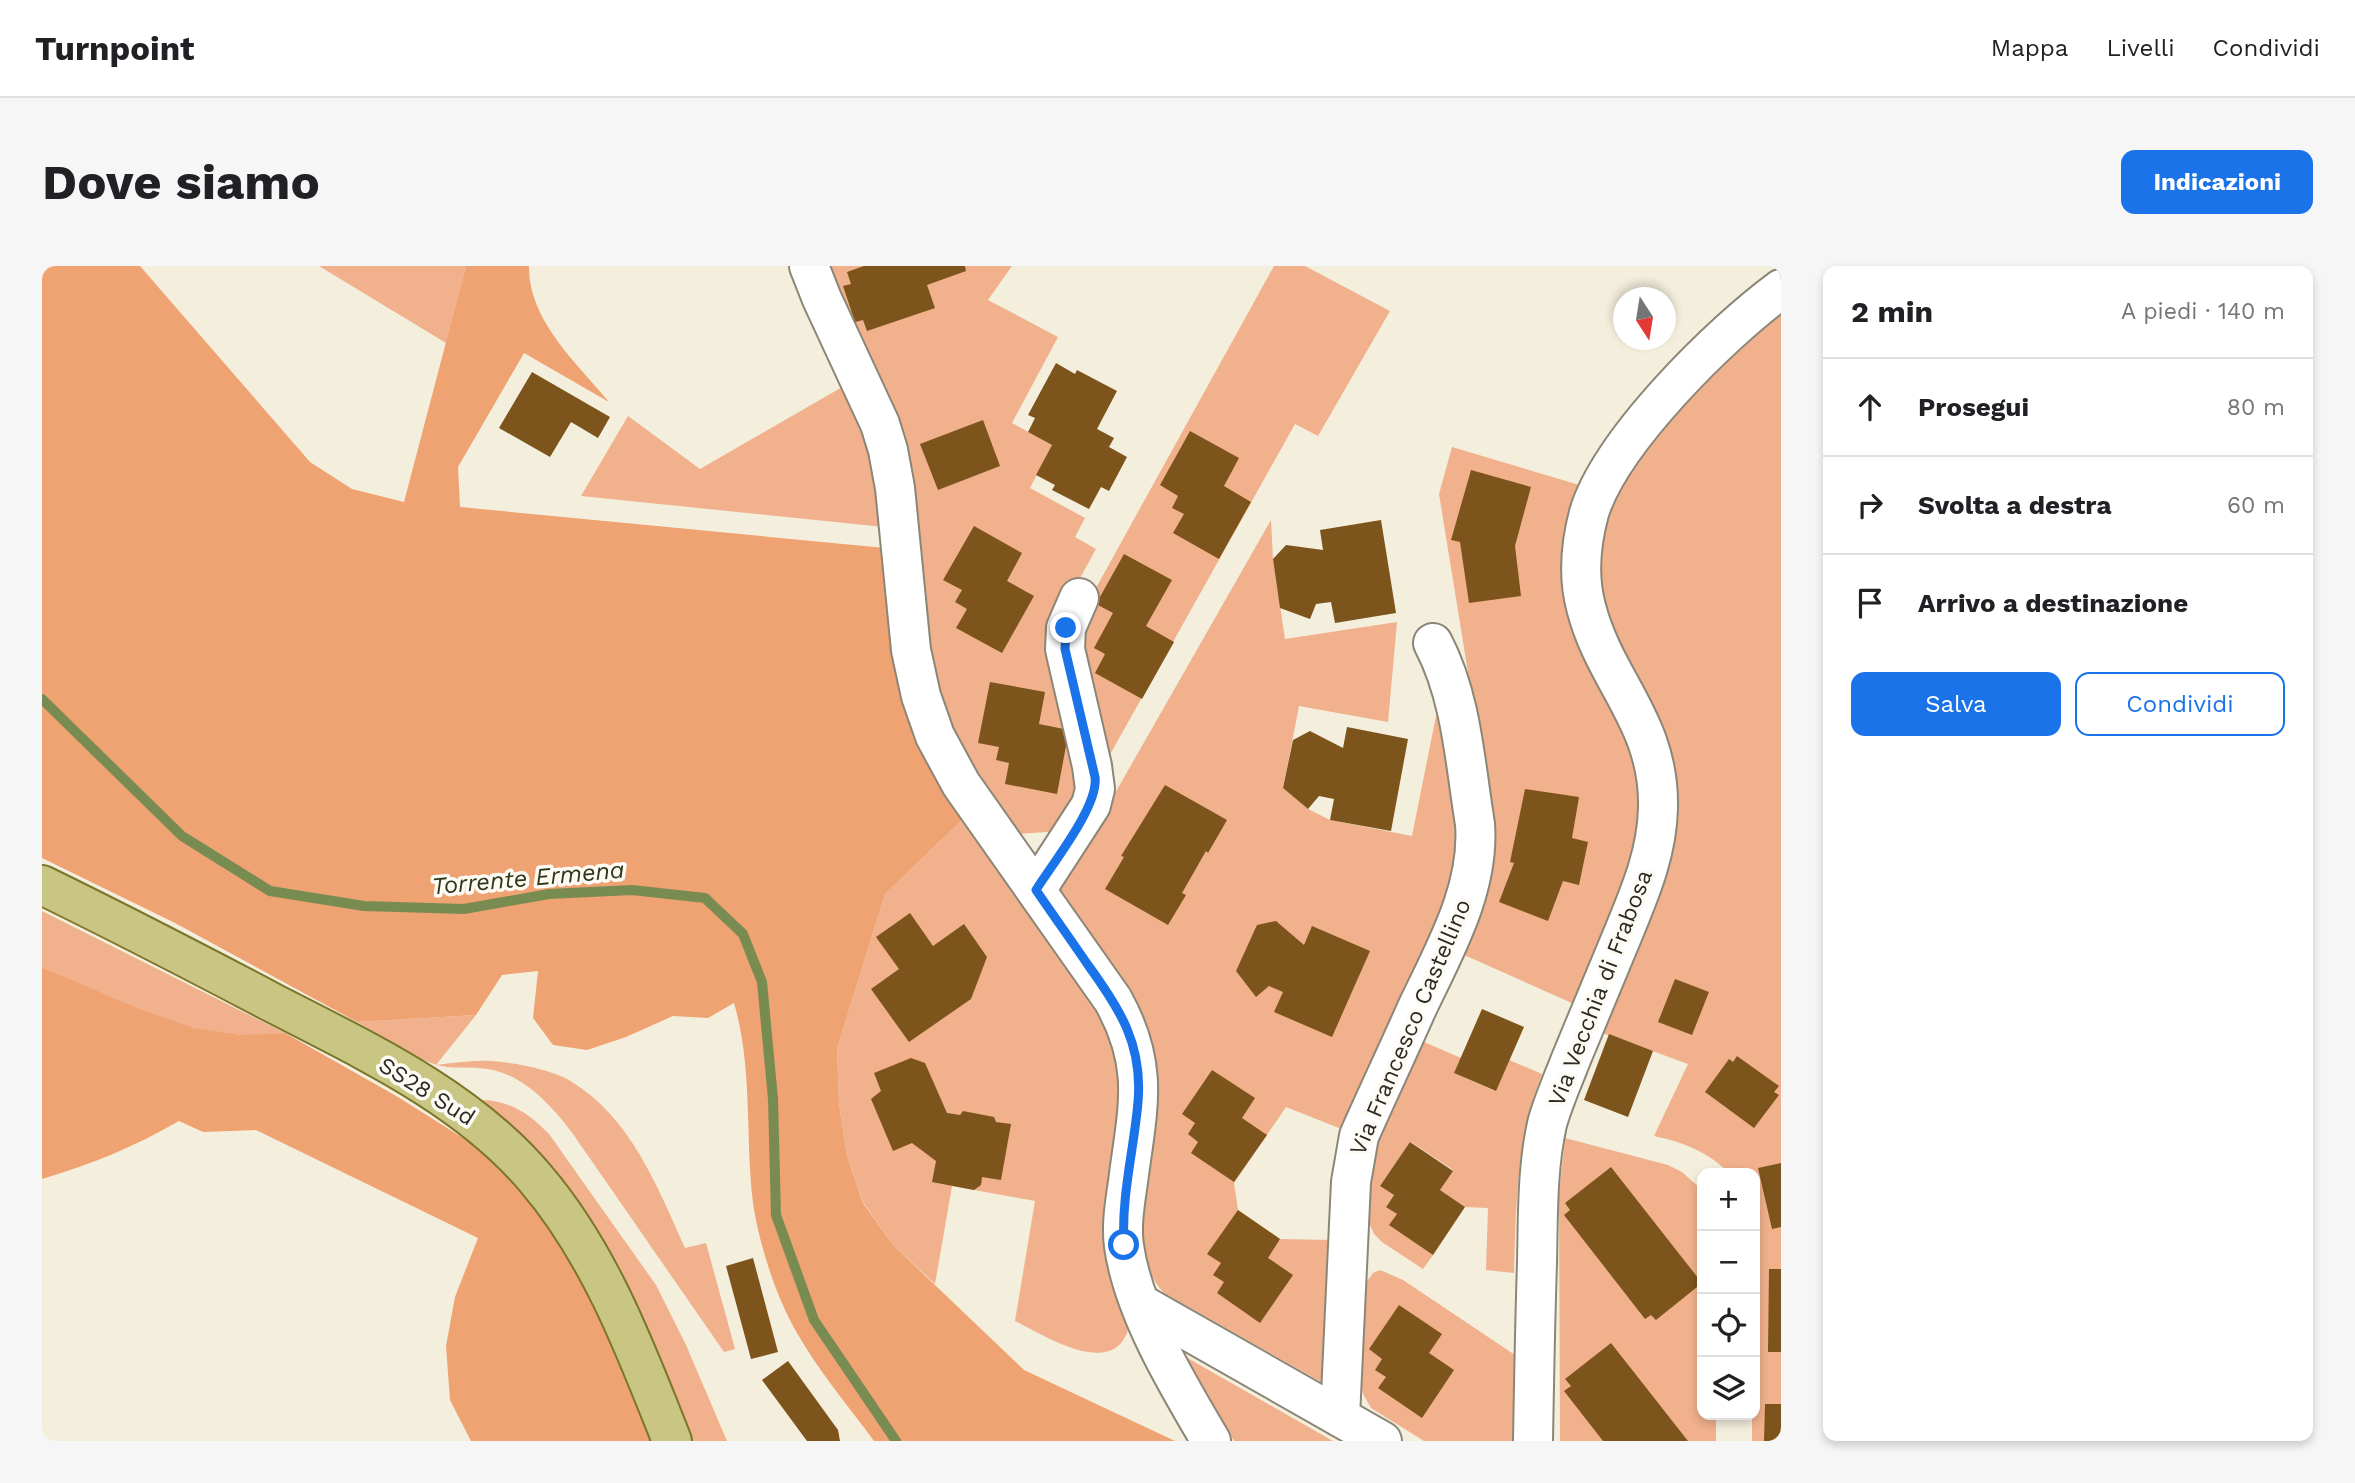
<!DOCTYPE html>
<html lang="it">
<head>
<meta charset="utf-8">
<style>
  body { margin:0; font-family:"Work Sans",sans-serif; background:#f6f6f6; color:#202124 }
  .controls { position:absolute; right:21px; bottom:21px; display:grid; overflow:hidden; border-radius:14px; box-shadow:0 4px 10px #0003 }
  .controls button { width:63px; height:63px; display:grid; place-items:center; padding:0; border:0; border-bottom:2px solid #e0e0e0; background:#fff; color:#202124; font:35px sans-serif }
  .compass { position:absolute; left:1571px; top:21px; width:63px; height:63px; border-radius:50%; background:#fff; box-shadow:0 4px 10px #0003; rotate:168deg }
  .stop { position:absolute; width:21px; height:21px; margin:-16px; border:5px solid #1a73e8; border-radius:50%; background:#fff }
  .stop.end { background:#1a73e8; border-color:#fff; box-shadow:0 2px 7px #0008 }
  .list { margin:0; padding:0; list-style:none }
  h2 { display:flex; justify-content:space-between; align-items:center; height:91px; margin:0; padding:0 28px; font-size:30px }
  h2 small { font-size:23px; font-weight:400; color:#757577 }
  .list li { display:grid; grid-template-columns:46px 1fr auto; gap:21px; align-items:center; box-sizing:border-box; height:98px; padding:0 28px; border-top:2px solid #e0e0e0 }
  .list b { display:block; font-size:26px; white-space:nowrap }
  .list em { font-size:23px; font-style:normal; color:#757577 }
  .actions { display:flex; gap:14px; padding:21px 28px }
  .actions a { flex:1; padding:16px 0; border:2px solid #1a73e8; border-radius:14px; text-align:center; font-size:24px; color:#1a73e8 }
  .actions .main { background:#1a73e8; color:#fff }
  .icon { flex:none; width:38px; height:38px; fill:none; stroke:currentColor; stroke-width:2; stroke-linecap:round; stroke-linejoin:round }
  .map { position:relative; flex:none; width:1739px; height:1175px; overflow:hidden; border-radius:14px }
  header { display:flex; align-items:center; gap:42px; box-sizing:border-box; height:98px; padding:0 35px; background:#fff; border-bottom:2px solid #e0e0e0 }
  header strong { font-size:33px }
  nav { display:flex; gap:38px; margin-inline-start:auto; font-size:24px }
  .intro { display:flex; align-items:center; justify-content:space-between; box-sizing:border-box; height:168px; padding:0 42px }
  h1 { margin:0; font-size:49px }
  .button { padding:18px 32px; border-radius:14px; background:#1a73e8; color:#fff; font-size:24px; font-weight:700 }
  main { display:flex; gap:42px; padding:0 42px }
  aside { flex:1; background:#fff; border-radius:14px; box-shadow:0 4px 10px #0003 }
  .map>svg:first-child { display:block }
  .green { fill:#f0b18c }
  .forest { fill:#efa272 }
  .lines { fill:none; stroke-linecap:round; stroke-linejoin:round }
  .stream { stroke:#788b51; stroke-width:10 }
  .building { fill:#7d541b }
  .minor-casing { stroke:#8c8677; stroke-width:42 }
  .major-casing { stroke:#7b762a; stroke-width:42 }
  .minor { stroke:#fff; stroke-width:38 }
  .major { stroke:#c9c582; stroke-width:38 }
  .route { stroke:#1a73e8; stroke-width:9 }
  .labels { text-anchor:middle; stroke-width:7; stroke-linejoin:round; paint-order:stroke }
  .street-label { font-size:23px; fill:#2c2a24; stroke:#fefbf5 }
  .water-label { font-size:24px; font-style:italic; fill:#2c3816; stroke:#fefbf5 }
</style>
</head>
<body>
<header>
<strong>Turnpoint</strong>
<nav><a>Mappa</a><a>Livelli</a><a>Condividi</a></nav>
</header>
<div class="intro"><h1>Dove siamo</h1><a class="button">Indicazioni</a></div>
<main>
<div class="map">
<svg width="1739" height="1175" viewBox="0 0 1739 1175">
  <rect width="100%" height="100%" fill="#f4eedd"/>
  <g class="green">
    <polygon points="277,0 424,0 404,77"/>
    <polygon points="786,0 970,0 946,34 1016,71 970,157 1010,179 988,222 1043,252 1033,271 1054,283 1020,345 1044,525 1019,565 975,568 937,515 906,462"/>
    <polygon points="1232,0 1263,0 1348,45 1276,170 1253,158 1061,501 1033,386 1039,349"/>
    <path d="M 1739,36 L 1739,1175 L 1710,1175 L 1710,1149 L 1713,1149 L 1713,907 L 1687,907 C 1666,886 1641,876 1612,870 L 1646,798 L 1558,766 L 1611,637 L 1586,400 L 1555,327 L 1561,252 L 1596,184 Z"/>
    <polygon points="802,120 825,169 842,261 539,230 586,150 658,203"/>
    <polygon points="1410,181 1544,221 1534,243 1601,511 1591,599 1532,738 1420,688 1451,560 1397,228"/>
    <path d="M 1229,254 L 1231,293 L 1243,373 L 1355,356 L 1346,456 L 1257,440 L 1241,522 L 1266,543 L 1288,554 L 1370,570 L 1398,430 L 1419,564 L 1415,608 L 1396,656 L 1302,864 L 1244,841 L 1192,917 L 1196,944 L 1238,973 L 1288,974 L 1283,1118 L 1122,1027 C 1101,1006 1100,972 1101,944 C 1104,915 1107,887 1111,858 C 1113,837 1117,815 1114,793 C 1105,735 1050,675 1016,627 Z"/>
    <path d="M 922,552 L 1060,747 L 1077,800 L 1077,836 L 1063,948 L 1086,1064 C 1070,1114 1000,1068 973,1055 L 993,935 L 910,920 L 893,1018 L 851,979 L 821,936 L 805,890 L 797,838 L 795,783 L 843,628 Z"/>
    <path d="M 0,645 L 243,767 C 229,768 214,769 200,769 C 136,768 58,726 0,701 Z"/>
    <path d="M 434,749 L 394,799 C 412,797 431,794 448,795 C 470,796 512,804 530,816 C 589,852 616,922 643,982 L 664,977 L 693,1083 L 682,1086 L 531,868 C 510,840 482,809 446,803 C 429,800 408,804 392,798 C 368,790 339,769 315,756 Z"/>
    <path d="M 1382,776 L 1419,792 L 1412,807 L 1453,825 L 1467,794 L 1500,808 C 1474,873 1474,938 1472,1007 L 1444,1004 L 1446,942 L 1423,941 L 1398,924 L 1411,904 L 1369,876 L 1338,920 L 1352,929 L 1344,940 L 1355,948 L 1348,959 L 1391,989 L 1381,1003 L 1340,976 L 1332,968 L 1328,959 L 1326,938 L 1330,890 Z"/>
    <path d="M 436,834 C 465,833 487,847 507,868 L 614,1019 L 644,1079 L 685,1175 L 649,1175 L 618,1098 L 508,900 L 481,869 Z"/>
    <polygon points="1523,872 1626,899 1640,906 1660,924 1660,1149 1674,1149 1674,1175 1518,1175 1517,929"/>
    <polygon points="1338,1004 1361,1014 1473,1089 1471,1175 1382,1175 1329,1142 1321,1128 1319,1119 1323,1018 1331,1007"/>
    <polygon points="1142,1090 1291,1175 1192,1175"/>
  </g>
  <g class="forest">
    <path d="M 0,0 L 98,0 L 268,196 L 310,223 L 362,236 L 424,0 L 487,0 C 486,54 535,97 567,136 L 482,87 L 416,201 L 418,241 L 843,282 L 922,552 L 843,628 L 795,783 L 797,838 L 805,890 L 821,937 L 851,979 L 982,1104 L 1133,1175 L 832,1175 C 807,1141 776,1104 755,1067 C 734,1031 717,978 711,937 C 703,870 711,802 692,737 L 666,752 L 631,750 L 584,771 L 545,784 L 511,779 L 491,752 L 496,705 L 460,709 L 434,749 L 315,756 L 133,657 L 0,592 Z"/>
    <path d="M 0,701 L 97,743 L 152,762 L 198,769 L 243,767 L 356,831 L 437,882 L 465,907 L 507,959 L 564,1057 L 610,1175 L 429,1175 L 408,1134 L 404,1080 L 413,1031 L 436,972 L 214,864 L 161,866 L 137,855 C 92,881 50,898 0,913 Z"/>
  </g>
  <g class="lines">
    <polyline class="stream" points="0,433 140,570 228,625 322,640 422,643 507,628 590,624 663,632 701,668 720,716 731,833 734,949 772,1054 854,1175"/>
  </g>
  <g class="building">
    <polygon points="822,0 923,0 924,5 885,19 893,42 825,65 821,54 813,56 801,20 809,18 805,6"/>
    <polygon points="1014,97 1033,108 1035,104 1075,125 1055,163 1072,172 1067,181 1085,191 1067,225 1059,221 1047,243 1010,224 1013,219 994,209 1010,179 986,166 993,152 986,149"/>
    <polygon points="490,106 568,151 556,172 529,156 508,191 457,162"/>
    <polygon points="941,154 958,200 896,224 878,178"/>
    <polygon points="1148,165 1197,192 1182,220 1209,236 1177,293 1131,267 1142,248 1130,242 1136,230 1118,219"/>
    <polygon points="1429,204 1489,221 1473,280 1479,330 1427,337 1418,276 1409,274"/>
    <polygon points="1339,254 1354,347 1293,357 1289,336 1274,338 1268,353 1238,342 1231,293 1244,279 1281,284 1278,264"/>
    <polygon points="932,260 980,287 965,315 992,330 960,387 914,362 925,343 913,336 920,324 901,314"/>
    <polygon points="1082,288 1130,314 1104,360 1132,376 1100,433 1053,407 1063,388 1052,382 1071,347 1054,338"/>
    <polygon points="948,416 1003,426 997,458 1027,464 1015,528 963,518 967,497 954,494 957,481 936,477"/>
    <polygon points="1305,461 1366,473 1349,565 1288,554 1292,533 1277,530 1266,543 1241,522 1251,474 1268,465 1301,482"/>
    <polygon points="1123,519 1185,554 1166,587 1164,585 1140,627 1144,629 1126,659 1063,623 1082,591 1079,590"/>
    <polygon points="1483,523 1537,531 1530,572 1546,576 1537,619 1521,615 1506,655 1457,636 1472,597 1468,596"/>
    <polygon points="868,647 891,680 922,658 945,691 929,733 867,776 829,723 857,703 834,671"/>
    <polygon points="1234,655 1262,679 1270,660 1328,685 1290,771 1232,746 1241,726 1227,720 1214,731 1194,705 1215,659"/>
    <polygon points="1633,713 1667,726 1650,769 1616,756"/>
    <polygon points="1440,743 1482,761 1454,825 1412,807"/>
    <polygon points="1567,768 1611,785 1586,851 1542,834"/>
    <polygon points="1695,790 1737,820 1732,826 1737,829 1712,862 1663,826 1687,793 1691,796"/>
    <polygon points="869,792 883,797 905,847 918,849 921,845 952,851 954,856 969,858 959,914 940,911 939,919 932,924 890,916 894,895 870,877 851,885 829,833 839,825 832,807"/>
    <polygon points="1170,804 1213,832 1200,852 1225,869 1192,916 1149,887 1156,876 1146,868 1153,857 1140,848"/>
    <polygon points="1368,876 1411,905 1398,924 1423,941 1391,989 1347,959 1355,948 1344,941 1352,929 1338,920"/>
    <polygon points="1739,897 1739,961 1730,963 1716,902"/>
    <polygon points="1569,901 1660,1017 1614,1054 1609,1049 1603,1053 1522,949 1528,944 1523,937"/>
    <polygon points="1196,944 1238,973 1226,992 1251,1009 1218,1057 1175,1027 1182,1016 1171,1009 1179,997 1165,988"/>
    <polygon points="711,992 736,1086 709,1093 684,1000"/>
    <polygon points="1727,1003 1739,1003 1739,1086 1726,1086"/>
    <polygon points="1357,1039 1400,1068 1387,1087 1412,1104 1380,1152 1336,1122 1344,1111 1333,1104 1340,1093 1327,1083"/>
    <polygon points="1569,1077 1646,1175 1561,1175 1522,1125 1529,1120 1523,1113"/>
    <polygon points="746,1095 796,1164 798,1175 765,1175 720,1114"/>
    <polygon points="1723,1138 1739,1138 1739,1175 1722,1175"/>
  </g>
  <g class="lines">
    <defs>
      <g id="minor">
        <path d="M 767,0 L 780,33 L 838,158 L 846,184 L 853,222 L 869,384 L 879,430 L 893,470 L 919,518 L 1071,734 C 1109,802 1095,844 1086,916 C 1083,937 1079,959 1082,980 C 1091,1045 1136,1119 1169,1175"/>
        <polyline points="994,624 1049,539 1053,523 1050,500 1023,383 1024,362 1037,332"/>
        <polyline points="1099,1038 1340,1175"/>
        <path d="M 1298,1151 L 1309,916 L 1317,870 C 1336,827 1356,785 1375,742 C 1402,685 1438,623 1433,558 C 1423,498 1420,432 1391,377"/>
        <path d="M 1491,1175 C 1492,1116 1493,1057 1495,997 C 1496,951 1495,903 1505,858 C 1511,836 1521,814 1529,793 C 1547,749 1565,706 1583,663 C 1599,624 1615,586 1616,542 C 1618,456 1563,416 1544,341 C 1536,311 1539,277 1547,247 C 1569,175 1678,68 1739,23"/>
      </g>
      <path id="major" d="M 0,619 C 78,657 155,697 231,737 C 324,785 426,832 494,913 C 558,988 594,1084 630,1175"/>
    </defs>
    <use href="#minor" class="minor-casing"/>
    <use href="#major" class="major-casing"/>
    <use href="#minor" class="minor"/>
    <use href="#major" class="major"/>
  </g>
  <g class="lines">
    <path class="route" d="M 1024,362 L 1023,383 L 1053,511 C 1057,540 1010,598 994,624 C 1011,649 1029,674 1046,699 C 1078,743 1101,779 1096,836 C 1092,883 1079,931 1082,979"/>
  </g>
  <g class="labels">
    <g class="street-label">
      <text transform="translate(1558 722) rotate(-69)" y="8">Via Vecchia di Frabosa</text>
      <text transform="translate(1368 761) rotate(-67)" y="8">Via Francesco Castellino</text>
      <text transform="translate(385 825) rotate(32)" y="8">SS28 Sud</text>
    </g>
    <g class="water-label">
      <text transform="translate(486 612) rotate(-5)" y="8">Torrente Ermena</text>
    </g>
  </g>
</svg>
<div class="controls">
<button>+</button>
<button>−</button>
<button><svg class="icon" aria-label="locate" viewBox="0 0 24 24"><circle cx="12" cy="12" r="6"/><path d="M12 2v4M12 18v4M2 12h4M18 12h4"/></svg></button>
<button><svg class="icon" aria-label="layers" viewBox="0 0 24 24"><path d="M12 4l9 5-9 5-9-5zM3 14l9 5 9-5"/></svg></button>
</div>
<svg class="compass" viewBox="-18 -18 36 36"><path d="M0-13l5 13h-10z" fill="#e53935"/><path d="M0 13l5-13h-10z" fill="#757577"/></svg>
<div class="stop" style="left:1082px;top:979px"></div>
<div class="stop end" style="left:1024px;top:362px"></div>
</div>
<aside>
<h2>2 min<small>A piedi · 140 m</small></h2>
<ul class="list">
<li><svg class="icon" aria-label="ahead" viewBox="0 0 24 24"><path d="M12 20V5M6 11l6-6 6 6"/></svg><div><b>Prosegui</b></div><em>80 m</em></li>
<li><svg class="icon" aria-label="right" viewBox="0 0 24 24"><path d="M7 20v-9h11M14 6l5 5-5 5"/></svg><div><b>Svolta a destra</b></div><em>60 m</em></li>
<li><svg class="icon" aria-label="arrive" viewBox="0 0 24 24"><path d="M6 21V4h12l-3 4 3 4H6"/></svg><div><b>Arrivo a destinazione</b></div></li>
</ul>
<div class="actions"><a class="main">Salva</a><a>Condividi</a></div>
</aside>
</main>
</body>
</html>
